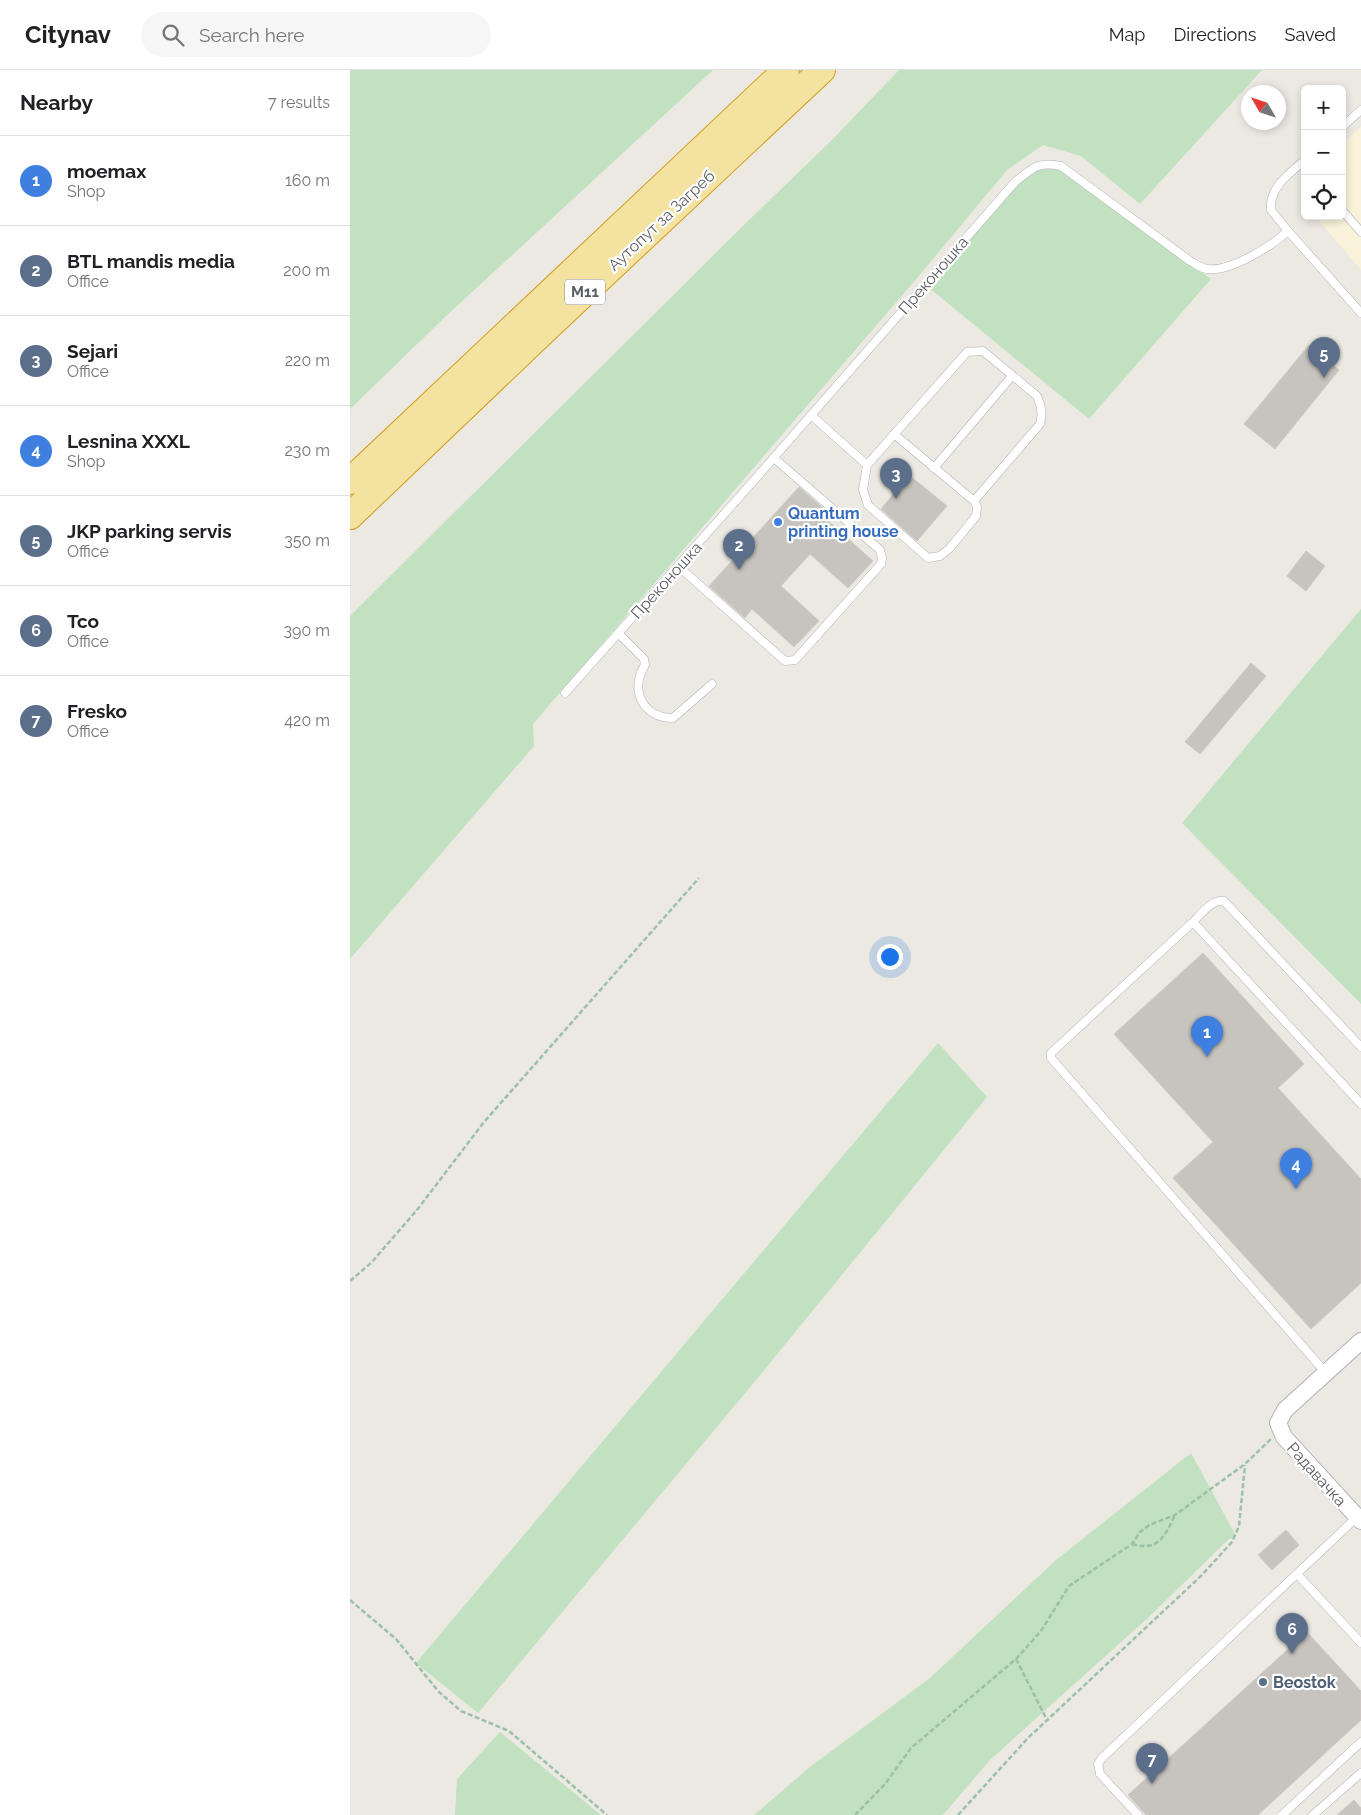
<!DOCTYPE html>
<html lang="en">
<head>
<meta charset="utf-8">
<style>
  body { margin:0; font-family:Raleway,sans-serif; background:#f6f6f6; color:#202124 }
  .controls { position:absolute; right:15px; top:15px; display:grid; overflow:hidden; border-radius:8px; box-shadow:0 2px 8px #0003 }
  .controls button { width:45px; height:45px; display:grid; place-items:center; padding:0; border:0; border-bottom:1px solid #e0e0e0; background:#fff; color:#202124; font:25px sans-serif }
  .compass { position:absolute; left:891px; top:15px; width:45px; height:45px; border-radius:50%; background:#fff; box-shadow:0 2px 8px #0003; rotate:309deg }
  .you { position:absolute; left:539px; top:886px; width:18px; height:18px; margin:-12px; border:4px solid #fff; border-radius:50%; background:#1a73e8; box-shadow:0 0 0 8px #1a73e833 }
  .badge { display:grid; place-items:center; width:32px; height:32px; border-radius:50%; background:#d54b3f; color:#fff; font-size:16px; font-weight:700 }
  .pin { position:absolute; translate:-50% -41px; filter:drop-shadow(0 1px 2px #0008) }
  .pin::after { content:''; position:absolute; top:26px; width:18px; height:15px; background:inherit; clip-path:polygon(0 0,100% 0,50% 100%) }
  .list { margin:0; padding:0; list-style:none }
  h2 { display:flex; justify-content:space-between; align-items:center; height:65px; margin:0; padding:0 20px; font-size:21px }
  h2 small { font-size:16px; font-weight:400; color:#757577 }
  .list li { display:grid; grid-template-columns:32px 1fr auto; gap:15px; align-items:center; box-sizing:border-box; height:90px; padding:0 20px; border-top:1px solid #e0e0e0 }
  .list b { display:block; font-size:19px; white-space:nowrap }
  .list p { margin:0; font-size:16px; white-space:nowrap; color:#757577 }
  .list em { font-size:16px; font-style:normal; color:#757577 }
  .icon { flex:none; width:28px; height:28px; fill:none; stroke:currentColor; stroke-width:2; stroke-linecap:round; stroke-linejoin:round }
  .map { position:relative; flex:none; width:1011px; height:1745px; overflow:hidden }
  header { display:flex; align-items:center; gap:30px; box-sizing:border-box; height:70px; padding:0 25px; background:#fff; border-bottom:1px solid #e0e0e0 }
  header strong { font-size:24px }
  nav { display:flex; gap:28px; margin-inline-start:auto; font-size:18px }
  .search { width:350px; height:45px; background:#f6f6f6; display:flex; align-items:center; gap:12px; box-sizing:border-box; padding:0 18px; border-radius:28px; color:#757577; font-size:19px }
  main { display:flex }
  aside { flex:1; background:#fff }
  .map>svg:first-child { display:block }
  .commercial { fill:#f9f2d9 }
  .green { fill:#c1e1c1 }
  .building { fill:#c7c4bf; stroke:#cfcbc1 }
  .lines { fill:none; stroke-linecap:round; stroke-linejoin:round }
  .service-casing { stroke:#b0b2b6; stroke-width:9 }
  .minor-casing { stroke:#b0b2b6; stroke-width:18 }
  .trunk-casing { stroke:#d59b19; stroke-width:28 }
  .path { stroke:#9bc1a6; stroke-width:2.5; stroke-dasharray:5 2.5; stroke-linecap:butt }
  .service { stroke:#fff; stroke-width:8 }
  .minor { stroke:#fff; stroke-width:16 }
  .trunk { stroke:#f3e2a0; stroke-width:26 }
  .shop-dot { fill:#3f7fe0; stroke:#fff; stroke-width:2 }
  .service-dot { fill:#5c6f8a; stroke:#fff; stroke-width:2 }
  .labels { text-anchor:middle; stroke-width:4.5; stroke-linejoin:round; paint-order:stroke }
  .shield { fill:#fff; stroke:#8c8e90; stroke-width:1 }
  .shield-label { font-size:15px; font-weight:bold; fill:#5a5d61 }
  .street-label { font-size:16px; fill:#5a5d61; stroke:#fff }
  .shop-label { font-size:16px; font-weight:bold; fill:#366cbe; stroke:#fff; text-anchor:start }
  .service-label { font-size:16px; font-weight:bold; fill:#4e5e75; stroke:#fff; text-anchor:start }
</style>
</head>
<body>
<header>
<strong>Citynav</strong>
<div class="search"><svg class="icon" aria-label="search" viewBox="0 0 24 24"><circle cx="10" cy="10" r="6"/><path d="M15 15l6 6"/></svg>Search here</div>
<nav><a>Map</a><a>Directions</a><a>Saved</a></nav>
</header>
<main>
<aside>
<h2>Nearby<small>7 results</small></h2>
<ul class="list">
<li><span class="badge" style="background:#3f7fe0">1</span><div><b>moemax</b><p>Shop</p></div><em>160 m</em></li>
<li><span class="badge" style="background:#5c6f8a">2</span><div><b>BTL mandis media</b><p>Office</p></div><em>200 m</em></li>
<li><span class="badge" style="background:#5c6f8a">3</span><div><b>Sejari</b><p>Office</p></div><em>220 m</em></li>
<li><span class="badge" style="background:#3f7fe0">4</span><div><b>Lesnina XXXL</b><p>Shop</p></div><em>230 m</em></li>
<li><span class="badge" style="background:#5c6f8a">5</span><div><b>JKP parking servis</b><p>Office</p></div><em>350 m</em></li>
<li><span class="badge" style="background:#5c6f8a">6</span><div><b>Tco</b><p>Office</p></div><em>390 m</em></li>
<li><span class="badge" style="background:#5c6f8a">7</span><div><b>Fresko</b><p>Office</p></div><em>420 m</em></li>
</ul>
</aside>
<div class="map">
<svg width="1011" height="1745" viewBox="0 0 1011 1745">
  <rect width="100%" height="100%" fill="#ebe9e2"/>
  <polygon class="commercial" points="1011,57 1011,200 965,146 992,146 992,74"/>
  <g class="green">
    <polygon points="0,0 363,0 95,247 0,339"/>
    <polygon points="549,0 912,0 790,134 731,86 693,75 657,100 568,207 183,654 184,676 0,889 0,546 397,152 482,70"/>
    <polygon points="711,96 861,209 739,349 583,221 573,216 681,99"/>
    <polygon points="1011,539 1011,934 832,753"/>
    <polygon points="588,973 637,1027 411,1304 128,1643 66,1593"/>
    <polygon points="841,1383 886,1466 879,1469 800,1546 640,1690 593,1745 404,1745 460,1697 580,1608 706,1490"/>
    <polygon points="150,1662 251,1745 105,1745 107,1709"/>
  </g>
  <g class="building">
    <polygon points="959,275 989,300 925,379 894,354"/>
    <polygon points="559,405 597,436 567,471 531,439"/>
    <polygon points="449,417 481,445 477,450 523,491 498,518 460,484 431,516 469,551 444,577 402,539 395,548 359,516"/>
    <polygon points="956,481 975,496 956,521 937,506"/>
    <polygon points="901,593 916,606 850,684 835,672"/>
    <polygon points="853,883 954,994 928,1018 1011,1109 1011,1213 961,1259 823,1108 863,1072 764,964"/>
    <polygon points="936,1460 949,1475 922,1500 908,1485"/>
    <polygon points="957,1562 1011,1621 1011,1650 908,1745 796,1745 778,1725"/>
    <polygon points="1004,1730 1011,1738 1011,1745 987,1745"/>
  </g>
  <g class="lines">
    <defs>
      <g id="service">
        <polyline points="992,57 1011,40"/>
        <polyline points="992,140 1011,162"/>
        <path d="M 938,161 L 921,140 C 919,117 939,104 955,90"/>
        <path d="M 461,345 L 517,395 L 513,420 L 518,435 L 578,488 L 590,486 L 600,478 L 626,446 L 627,437 L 624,431 L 690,354 C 693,343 691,336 687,326 L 633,281 L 617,282 L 517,395"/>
        <polyline points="544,364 624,431"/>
        <polyline points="584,398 662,306"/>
        <polyline points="328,496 435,591 445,590 531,494 532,488 530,480 424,388"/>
        <path d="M 268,563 L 294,589 L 295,595 C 279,620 293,648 323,648 L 362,614"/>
        <path d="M 215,623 L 407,407 L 665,112 C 683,98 688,91 711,96 L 840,191 C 846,194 851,199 858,199 C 880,202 922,176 938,161 L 1011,243"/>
        <polyline points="843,852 701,983 701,988 976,1303"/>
        <path d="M 1011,977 L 874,831 C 862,829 851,844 843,852 L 1011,1034"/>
        <polyline points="947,1504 1011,1573"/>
        <polyline points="788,1745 750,1704 748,1694 752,1688 1007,1447"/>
        <polyline points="932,1745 1011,1672"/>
        <polyline points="963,1745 1011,1703"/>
      </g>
      <polyline id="minor" points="1011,1271 935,1340 928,1353 934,1367 1011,1451"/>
      <g id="trunk">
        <polyline points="0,411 436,0"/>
        <polyline points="0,446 198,257 472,0"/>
      </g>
    </defs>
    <use href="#service" class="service-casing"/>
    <use href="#minor" class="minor-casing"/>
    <use href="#trunk" class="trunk-casing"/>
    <g class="path">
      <polyline points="0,1211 21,1193 67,1140 134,1052 349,808"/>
      <path d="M 782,1474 C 808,1482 815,1466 825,1445"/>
      <polyline points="0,1530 46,1569 89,1622 111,1641 159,1661 257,1745"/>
      <polyline points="666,1589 697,1650"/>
      <polyline points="505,1745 535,1714 561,1678 666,1589 691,1561 719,1516 782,1474 790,1462 799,1455 825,1445 895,1394 921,1369"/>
      <polyline points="608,1745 678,1668 851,1506 882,1472 889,1456 895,1395"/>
    </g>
    <use href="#service" class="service"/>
    <use href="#minor" class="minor"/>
    <use href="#trunk" class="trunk"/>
  </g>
  <circle class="shop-dot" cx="428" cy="452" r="5"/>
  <circle class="service-dot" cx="913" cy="1612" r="5"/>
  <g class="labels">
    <rect class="shield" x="215" y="209.5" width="40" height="25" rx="4"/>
    <g class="shield-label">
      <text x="235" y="227">M11</text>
    </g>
    <g class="street-label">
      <text transform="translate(311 150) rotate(-43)" y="6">Аутопут за Загреб</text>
      <text transform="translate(583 205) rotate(-49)" y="6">Преконошка</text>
      <text transform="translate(316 510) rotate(-48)" y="6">Преконошка</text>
      <text transform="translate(967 1404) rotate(48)" y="6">Радавачка</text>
    </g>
    <g class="shop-label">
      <text x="438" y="449">Quantum<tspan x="438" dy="18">printing house</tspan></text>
    </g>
    <g class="service-label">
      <text x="923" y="1618">Beostok</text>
    </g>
  </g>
</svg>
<div class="controls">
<button>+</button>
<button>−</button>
<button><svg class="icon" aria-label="locate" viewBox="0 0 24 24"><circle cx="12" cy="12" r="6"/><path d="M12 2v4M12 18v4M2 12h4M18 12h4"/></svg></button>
</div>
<svg class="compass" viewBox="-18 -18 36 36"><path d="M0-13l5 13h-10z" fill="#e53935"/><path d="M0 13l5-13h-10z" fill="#757577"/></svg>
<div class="you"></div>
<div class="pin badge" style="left:857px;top:987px;background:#3f7fe0">1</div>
<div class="pin badge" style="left:389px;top:500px;background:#5c6f8a">2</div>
<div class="pin badge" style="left:546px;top:429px;background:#5c6f8a">3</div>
<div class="pin badge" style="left:946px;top:1119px;background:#3f7fe0">4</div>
<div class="pin badge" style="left:974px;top:308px;background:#5c6f8a">5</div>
<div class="pin badge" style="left:942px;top:1584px;background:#5c6f8a">6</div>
<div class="pin badge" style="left:802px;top:1714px;background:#5c6f8a">7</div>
</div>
</main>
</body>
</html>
